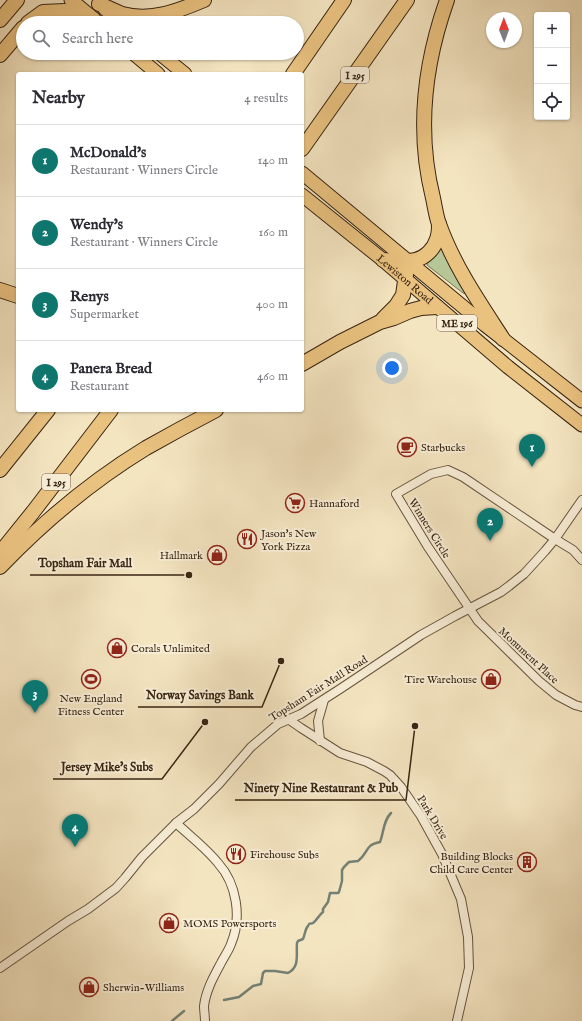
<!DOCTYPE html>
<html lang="en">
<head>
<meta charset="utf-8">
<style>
  body { margin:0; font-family:"IM FELL English",serif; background:#f2f2f3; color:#2b2b33 }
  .controls { position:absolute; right:12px; top:12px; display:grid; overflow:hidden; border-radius:4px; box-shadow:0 1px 3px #0004 }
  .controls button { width:36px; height:36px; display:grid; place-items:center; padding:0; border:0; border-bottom:1px solid #e1e1e2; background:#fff; color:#2b2b33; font:20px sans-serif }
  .compass { position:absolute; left:486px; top:12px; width:36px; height:36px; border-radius:50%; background:#fff; box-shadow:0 1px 3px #0004; rotate:359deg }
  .you { position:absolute; left:392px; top:368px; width:14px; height:14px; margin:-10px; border:3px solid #fff; border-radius:50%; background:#1a73e8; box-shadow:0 0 0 6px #1a73e833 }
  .badge { display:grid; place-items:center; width:26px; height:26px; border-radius:50%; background:#0f766e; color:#fff; font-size:13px; font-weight:700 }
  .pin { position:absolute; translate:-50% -33px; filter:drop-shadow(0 1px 2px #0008) }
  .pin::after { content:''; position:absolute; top:21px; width:14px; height:12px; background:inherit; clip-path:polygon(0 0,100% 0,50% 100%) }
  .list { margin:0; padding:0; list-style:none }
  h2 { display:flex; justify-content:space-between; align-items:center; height:52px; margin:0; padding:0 16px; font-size:17px }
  h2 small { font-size:13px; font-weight:400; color:#7c7c81 }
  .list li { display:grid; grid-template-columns:26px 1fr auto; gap:12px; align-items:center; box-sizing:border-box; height:72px; padding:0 16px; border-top:1px solid #e1e1e2 }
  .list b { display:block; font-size:15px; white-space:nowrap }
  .list p { margin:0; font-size:13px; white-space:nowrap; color:#7c7c81 }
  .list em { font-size:13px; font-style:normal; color:#7c7c81 }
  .icon { flex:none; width:22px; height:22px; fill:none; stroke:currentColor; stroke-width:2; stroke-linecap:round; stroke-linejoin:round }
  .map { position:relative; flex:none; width:582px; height:1021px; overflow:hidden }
  .search { position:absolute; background:#fff; box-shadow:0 1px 3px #0004; left:16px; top:16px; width:288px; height:44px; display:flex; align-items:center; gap:10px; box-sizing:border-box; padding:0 14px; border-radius:22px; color:#7c7c81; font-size:15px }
  .panel { position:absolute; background:#fff; box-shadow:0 1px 3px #0004; left:16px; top:72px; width:288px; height:340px; border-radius:4px }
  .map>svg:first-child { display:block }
  .green { fill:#b6c697; stroke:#777654 }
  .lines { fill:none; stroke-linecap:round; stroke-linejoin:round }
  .stream { stroke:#748175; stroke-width:2.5 }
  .minor-casing { stroke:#67553e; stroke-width:10 }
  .trunk-casing { stroke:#382512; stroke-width:15 }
  .motorway-casing { stroke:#382512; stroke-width:16 }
  .minor { stroke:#f8eed7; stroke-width:8 }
  .trunk { stroke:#eac280; stroke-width:13 }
  .motorway { stroke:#eac280; stroke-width:14 }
  .labels { text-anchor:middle; stroke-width:4; stroke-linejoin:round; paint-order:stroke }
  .shield { fill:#f8eed7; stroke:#72614d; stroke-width:1 }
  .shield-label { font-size:10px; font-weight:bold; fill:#382512 }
  .street-label { font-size:11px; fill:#382512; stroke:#f8eed7 }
  .poi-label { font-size:11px; fill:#382512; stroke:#f8eed7; text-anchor:start }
  .leader { fill:none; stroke:#382512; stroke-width:1.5 }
  .callout-dot { fill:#382512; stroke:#f8eed7; stroke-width:1.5 }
  .callout-label { font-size:12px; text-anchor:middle; font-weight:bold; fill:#382512; stroke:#f8eed7; stroke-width:4; stroke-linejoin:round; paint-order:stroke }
</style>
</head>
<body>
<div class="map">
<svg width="582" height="1021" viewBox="0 0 582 1021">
  <rect width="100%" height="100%" fill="#f4e5c1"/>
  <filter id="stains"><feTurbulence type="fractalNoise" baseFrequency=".005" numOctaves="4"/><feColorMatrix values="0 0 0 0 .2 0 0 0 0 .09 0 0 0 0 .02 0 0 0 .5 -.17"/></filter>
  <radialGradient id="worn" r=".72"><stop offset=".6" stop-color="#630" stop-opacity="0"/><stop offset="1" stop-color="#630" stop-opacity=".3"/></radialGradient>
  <polygon class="green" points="441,243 465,291 466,294 463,293 427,265 427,263 434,254"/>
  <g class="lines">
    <g class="stream">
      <path d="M 224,1000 L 239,997 L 253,986 L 261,984 L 263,973 L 265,971 L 275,971 L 288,973 C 300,967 296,955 297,943 L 298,941 L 303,939 C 305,935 305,929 308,926 C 310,921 310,925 313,923 C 317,920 319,915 323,912 L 323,909 L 328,902 L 330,893 L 338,893 L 339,892 L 342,881 L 342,870 L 344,867 L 349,862 L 358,861 C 369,853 364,845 380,842 C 384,832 383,821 391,813"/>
      <polyline points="172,1021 184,1011"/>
    </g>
    <defs>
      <g id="minor">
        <polyline points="582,560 573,550 555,539 463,477 448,470 431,474 396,494 428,547 478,621 539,681 556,695 575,705 582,707"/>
        <polyline points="288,719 301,728 340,753 367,762 384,771 390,775 401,787 421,816 442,854 461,899 468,937 469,968 457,1021"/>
        <polyline points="320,741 318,721 324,700"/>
        <path d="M 176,823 C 190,836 206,848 218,863 C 237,884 242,918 231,944 C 229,950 224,957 221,963 C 214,976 206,990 204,1006 C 204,1011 205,1016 205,1021"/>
        <polyline points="0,968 68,921 88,909 116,888 125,878 142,857 176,823 194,809 219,784 251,747 278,724 301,714 340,689 421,635 455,616 501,592 509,586 524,574 545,551 555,539 582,500"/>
      </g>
      <g id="trunk">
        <polyline points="71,0 94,19"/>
        <polyline points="105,9 122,23"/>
        <polyline points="133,53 158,74"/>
        <polyline points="159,53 185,74"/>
        <polyline points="302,173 485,325 582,401"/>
        <path id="s1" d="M 302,195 L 383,260 L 508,367 L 582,425"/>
      </g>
      <g id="motorway">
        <path d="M 447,0 C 424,65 416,130 433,198 C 435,207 436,216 439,224 C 454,266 479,302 503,339"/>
        <path d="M 99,4 C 107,7 115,11 122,14 C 151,22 178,11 204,0"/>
        <polyline points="0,20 17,0"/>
        <polyline points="28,23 43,12 65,11 93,19"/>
        <polyline points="0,55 23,28"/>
        <polyline points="293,74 344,0"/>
        <polyline points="302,149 407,0"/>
        <path d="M 383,260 C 393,261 405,262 415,260 C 425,258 434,249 437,239 C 439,234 439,229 439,224"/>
        <polyline points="0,290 18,296"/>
        <polyline points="383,319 396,306 403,295 408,261"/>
        <polyline points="302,364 340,342 380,322 394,318 410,311 421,308 437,307"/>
        <polyline points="0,470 48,410"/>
        <polyline points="0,553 33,512 111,410"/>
        <path d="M 0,567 C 43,522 92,481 146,448 C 169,435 193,422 216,410"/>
      </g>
    </defs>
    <use href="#minor" class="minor-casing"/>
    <use href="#trunk" class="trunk-casing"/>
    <use href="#motorway" class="motorway-casing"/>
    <use href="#minor" class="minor"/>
    <use href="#trunk" class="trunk"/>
    <use href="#motorway" class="motorway"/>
  </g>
  <defs>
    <symbol id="cafe-ring" viewBox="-11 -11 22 22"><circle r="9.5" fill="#f8eed7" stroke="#8f2418" stroke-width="1.5"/><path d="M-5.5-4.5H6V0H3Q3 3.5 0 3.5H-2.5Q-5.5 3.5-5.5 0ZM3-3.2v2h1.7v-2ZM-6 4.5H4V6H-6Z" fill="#8f2418"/></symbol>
    <symbol id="supermarket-ring" viewBox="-11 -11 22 22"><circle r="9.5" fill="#f8eed7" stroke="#8f2418" stroke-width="1.5"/><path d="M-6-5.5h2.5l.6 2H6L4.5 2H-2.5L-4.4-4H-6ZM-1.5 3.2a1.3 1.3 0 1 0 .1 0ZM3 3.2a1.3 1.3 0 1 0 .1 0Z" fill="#8f2418"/></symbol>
    <symbol id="restaurant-ring" viewBox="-11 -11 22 22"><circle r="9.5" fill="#f8eed7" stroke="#8f2418" stroke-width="1.5"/><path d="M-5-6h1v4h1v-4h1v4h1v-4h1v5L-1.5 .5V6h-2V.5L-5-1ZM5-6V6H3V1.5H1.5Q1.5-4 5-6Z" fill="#8f2418"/></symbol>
    <symbol id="shop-ring" viewBox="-11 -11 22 22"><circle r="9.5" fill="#f8eed7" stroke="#8f2418" stroke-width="1.5"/><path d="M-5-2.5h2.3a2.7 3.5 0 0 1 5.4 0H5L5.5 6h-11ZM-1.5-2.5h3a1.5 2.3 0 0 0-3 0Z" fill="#8f2418"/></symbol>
    <symbol id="stadium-ring" viewBox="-11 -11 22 22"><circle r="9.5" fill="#f8eed7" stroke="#8f2418" stroke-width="1.5"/><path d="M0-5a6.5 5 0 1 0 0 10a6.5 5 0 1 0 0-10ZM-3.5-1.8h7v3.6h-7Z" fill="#8f2418"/></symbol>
    <symbol id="building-ring" viewBox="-11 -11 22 22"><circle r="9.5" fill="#f8eed7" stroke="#8f2418" stroke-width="1.5"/><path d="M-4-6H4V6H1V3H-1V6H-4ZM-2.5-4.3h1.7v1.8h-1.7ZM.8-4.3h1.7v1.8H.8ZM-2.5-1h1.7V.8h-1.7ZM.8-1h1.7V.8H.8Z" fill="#8f2418"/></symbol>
  </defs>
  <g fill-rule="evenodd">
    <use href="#cafe-ring" x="396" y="436" width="22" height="22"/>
    <use href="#supermarket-ring" x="284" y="492" width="22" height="22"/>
    <use href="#restaurant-ring" x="236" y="528" width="22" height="22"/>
    <use href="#shop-ring" x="206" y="544" width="22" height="22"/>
    <use href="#shop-ring" x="106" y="637" width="22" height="22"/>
    <use href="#stadium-ring" x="80" y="668" width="22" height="22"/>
    <use href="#shop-ring" x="480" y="668" width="22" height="22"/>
    <use href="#restaurant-ring" x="225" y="843" width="22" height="22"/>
    <use href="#building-ring" x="516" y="851" width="22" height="22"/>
    <use href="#shop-ring" x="158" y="912" width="22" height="22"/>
    <use href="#shop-ring" x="78" y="976" width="22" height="22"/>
  </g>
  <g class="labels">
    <g class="shield">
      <rect x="341" y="67" width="28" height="16" rx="3"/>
      <rect x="437" y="315" width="40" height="16" rx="3"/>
      <rect x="42" y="474" width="28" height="16" rx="3"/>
    </g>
    <g class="shield-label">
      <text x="355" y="79">I 295</text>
      <text x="457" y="327">ME 196</text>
      <text x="56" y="486">I 295</text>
    </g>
    <g class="street-label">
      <text dy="4" stroke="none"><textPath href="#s1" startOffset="133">Lewiston Road</textPath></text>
      <text transform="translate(430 528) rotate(58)" y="4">Winners Circle</text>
      <text transform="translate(529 655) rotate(43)" y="4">Monument Place</text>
      <text transform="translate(318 688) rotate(-32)" y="4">Topsham Fair Mall Road</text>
      <text transform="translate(433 817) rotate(59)" y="4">Park Drive</text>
    </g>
    <g class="poi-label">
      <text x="421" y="451">Starbucks</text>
      <text x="309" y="507">Hannaford</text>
      <text x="261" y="537">Jason's New<tspan x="261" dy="13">York Pizza</tspan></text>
      <text x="203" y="559" text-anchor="end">Hallmark</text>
      <text x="131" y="652">Corals Unlimited</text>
      <text x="477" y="683" text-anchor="end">Tire Warehouse</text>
      <text x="91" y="702" text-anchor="middle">New England<tspan x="91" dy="13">Fitness Center</tspan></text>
      <text x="250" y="858">Firehouse Subs</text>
      <text x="513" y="860" text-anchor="end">Building Blocks<tspan x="513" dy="13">Child Care Center</tspan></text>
      <text x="183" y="927">MOMS Powersports</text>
      <text x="103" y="991">Sherwin-Williams</text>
    </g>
  </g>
  <path class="leader" d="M189 575L140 575H30M281 661L262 707H138M205 722L162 779H53M415 726L406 800H235"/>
  <g class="callout-dot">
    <circle cx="189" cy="575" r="4"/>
    <circle cx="281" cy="661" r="4"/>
    <circle cx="205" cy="722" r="4"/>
    <circle cx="415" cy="726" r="4"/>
  </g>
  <g class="callout-label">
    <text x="85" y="567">Topsham Fair Mall</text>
    <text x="200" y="699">Norway Savings Bank</text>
    <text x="107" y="771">Jersey Mike's Subs</text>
    <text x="321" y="792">Ninety Nine Restaurant &amp; Pub</text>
  </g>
  <rect width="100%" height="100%" filter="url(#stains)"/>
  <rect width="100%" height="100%" fill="url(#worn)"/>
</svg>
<div class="controls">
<button>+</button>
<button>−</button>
<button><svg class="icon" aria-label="locate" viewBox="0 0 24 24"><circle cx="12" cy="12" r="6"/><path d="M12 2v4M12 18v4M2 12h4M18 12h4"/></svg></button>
</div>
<svg class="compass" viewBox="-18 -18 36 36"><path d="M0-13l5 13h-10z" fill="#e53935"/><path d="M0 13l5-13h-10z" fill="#7c7c81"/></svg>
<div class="you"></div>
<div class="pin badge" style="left:532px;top:467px">1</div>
<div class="pin badge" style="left:490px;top:541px">2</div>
<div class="pin badge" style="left:35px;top:713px">3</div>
<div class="pin badge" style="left:75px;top:847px">4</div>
<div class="search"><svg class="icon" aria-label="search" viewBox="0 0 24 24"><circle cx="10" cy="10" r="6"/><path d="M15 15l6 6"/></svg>Search here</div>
<section class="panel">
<h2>Nearby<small>4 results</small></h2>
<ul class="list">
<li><span class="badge">1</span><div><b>McDonald's</b><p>Restaurant · Winners Circle</p></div><em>140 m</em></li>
<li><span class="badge">2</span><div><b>Wendy's</b><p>Restaurant · Winners Circle</p></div><em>160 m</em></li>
<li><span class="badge">3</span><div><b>Renys</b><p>Supermarket</p></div><em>400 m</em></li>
<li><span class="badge">4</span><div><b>Panera Bread</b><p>Restaurant</p></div><em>460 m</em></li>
</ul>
</section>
</div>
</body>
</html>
